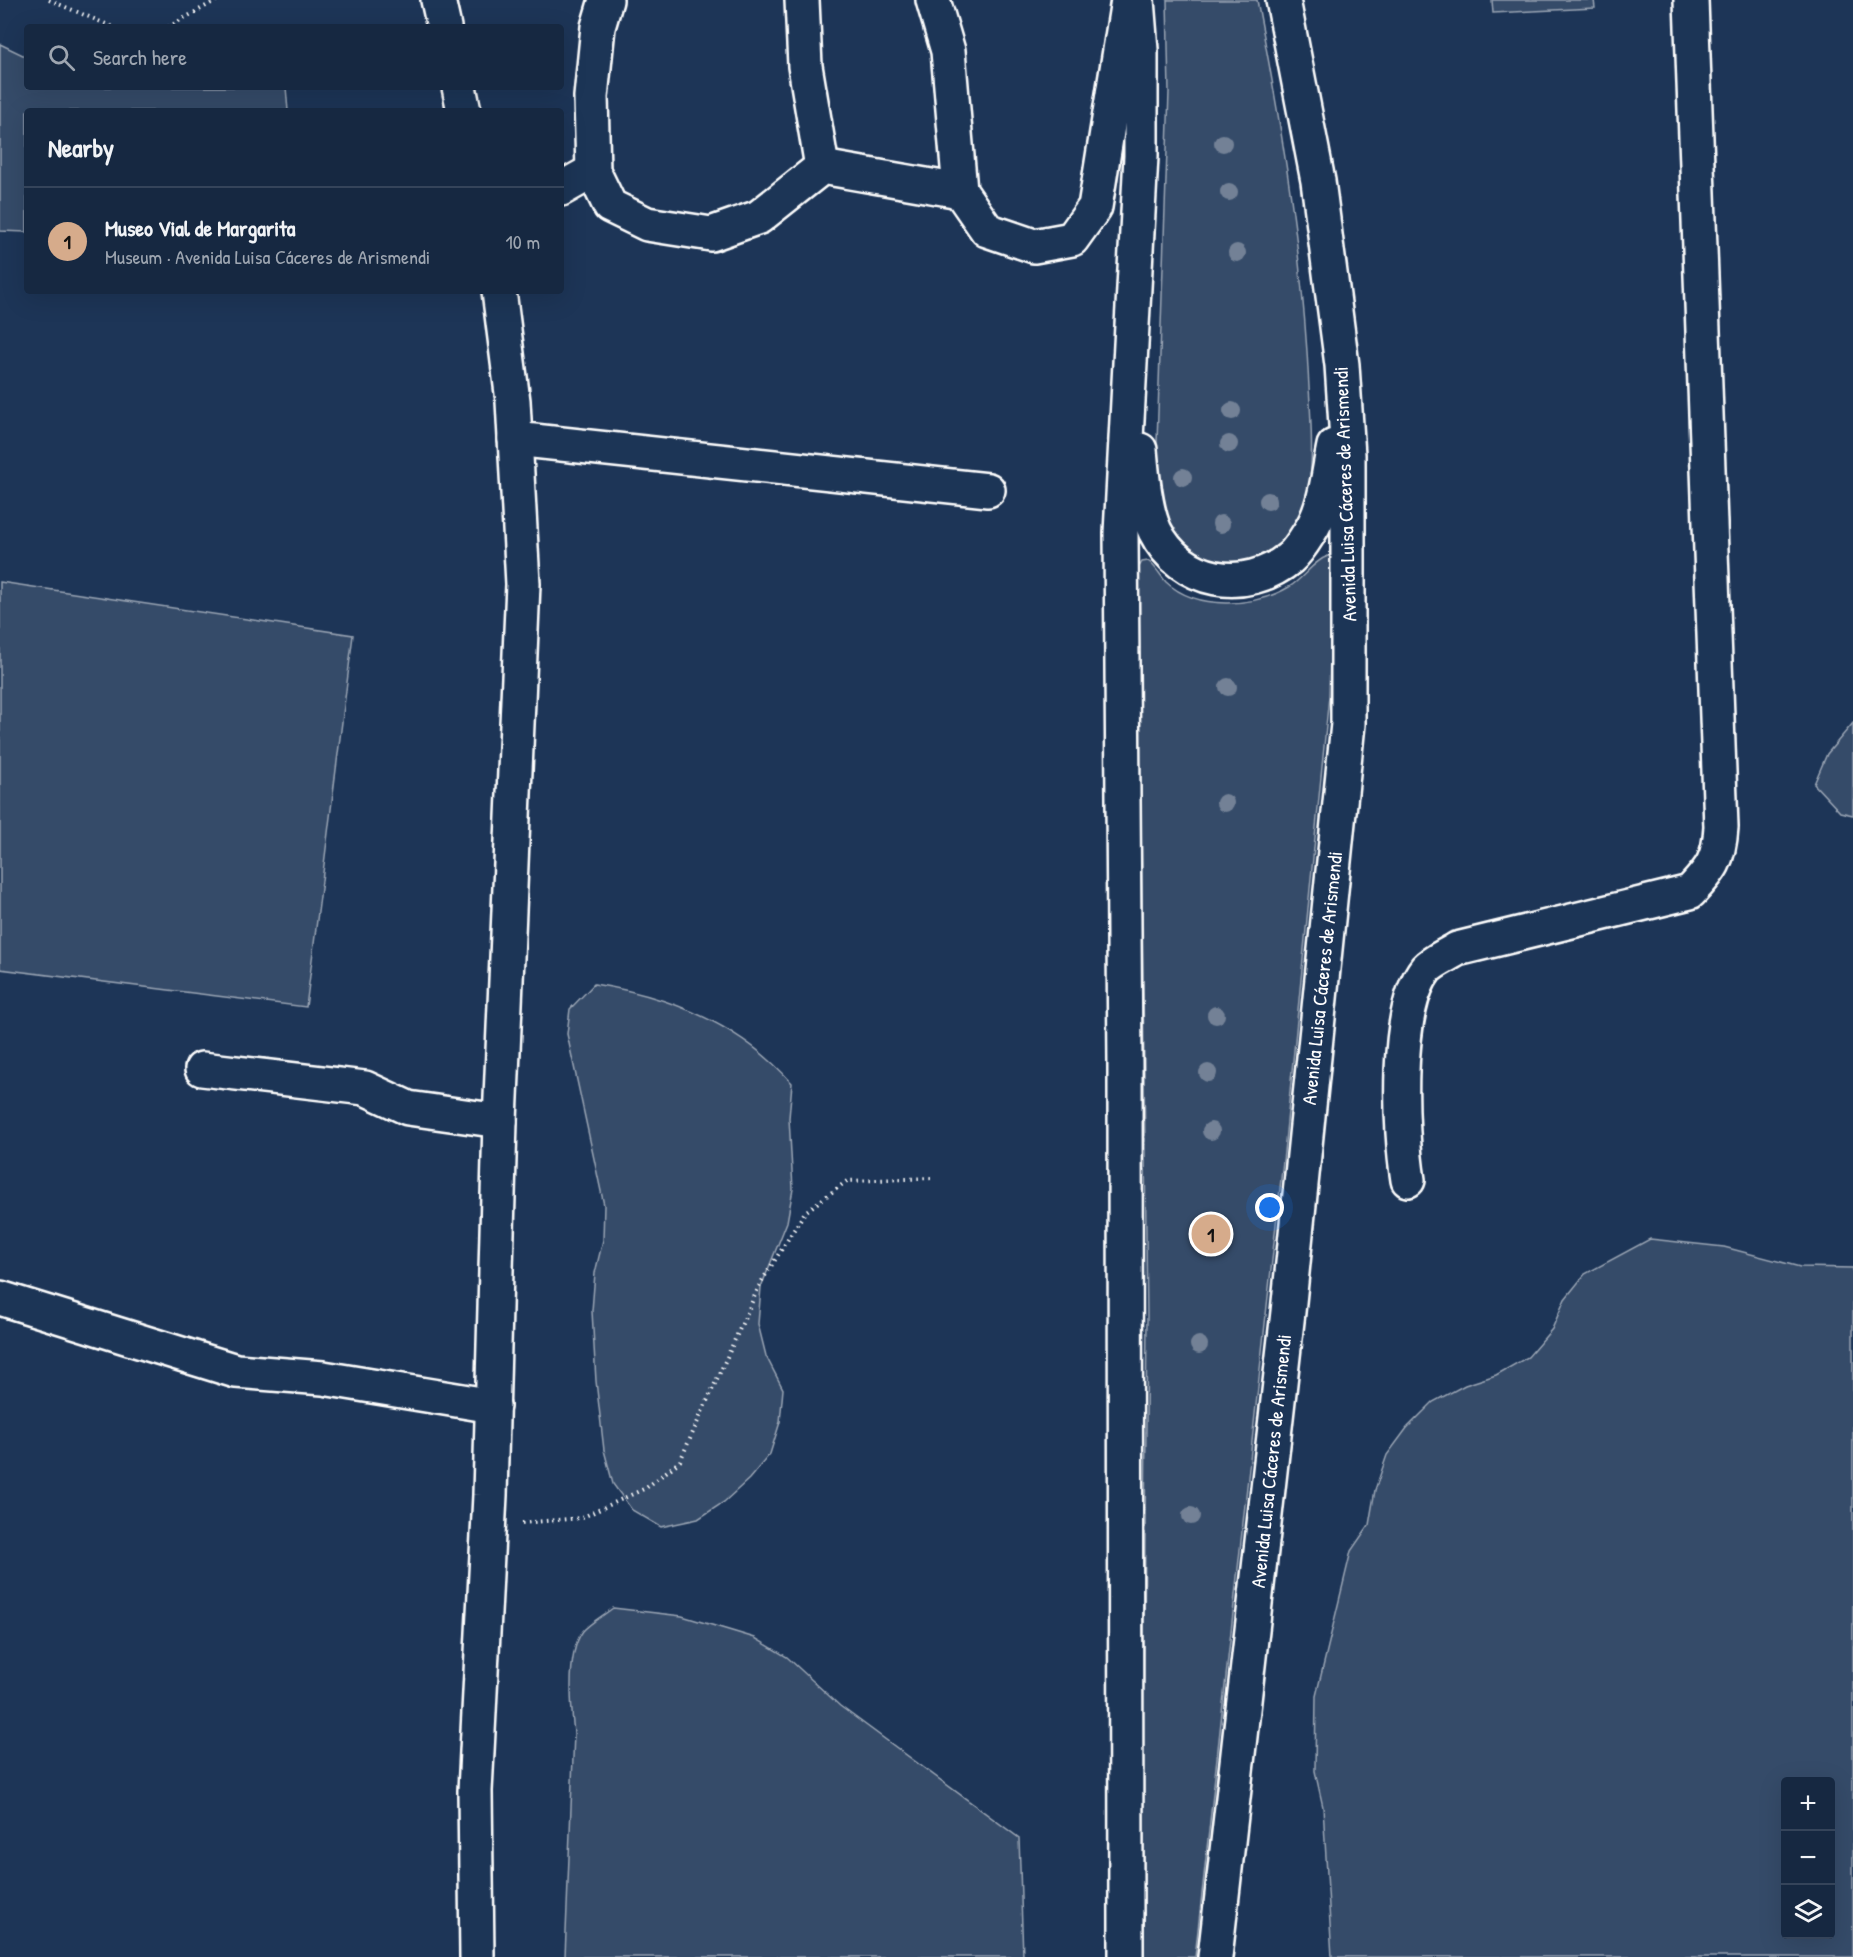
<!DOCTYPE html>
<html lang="en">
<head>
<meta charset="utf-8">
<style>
  body { margin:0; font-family:"Patrick Hand",sans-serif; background:#23344c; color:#f1f3f6 }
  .controls { position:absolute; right:18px; bottom:18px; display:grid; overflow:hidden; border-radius:6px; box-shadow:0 6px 24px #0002 }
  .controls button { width:54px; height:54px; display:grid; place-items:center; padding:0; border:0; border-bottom:2px solid #35445a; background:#162841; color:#f1f3f6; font:30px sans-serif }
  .you { position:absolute; left:1270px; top:1208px; width:21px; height:21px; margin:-15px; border:4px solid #fff; border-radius:50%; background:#1a73e8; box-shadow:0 0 0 9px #1a73e833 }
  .badge { display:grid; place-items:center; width:39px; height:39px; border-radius:50%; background:#d6ab8b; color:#111; font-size:20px; font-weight:700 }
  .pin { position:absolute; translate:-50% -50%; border:3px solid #fff; box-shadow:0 2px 6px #0006 }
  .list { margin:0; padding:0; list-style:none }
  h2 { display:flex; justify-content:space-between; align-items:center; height:78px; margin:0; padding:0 24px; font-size:26px }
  h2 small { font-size:20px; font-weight:400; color:#9ea6b1 }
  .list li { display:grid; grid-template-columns:39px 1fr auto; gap:18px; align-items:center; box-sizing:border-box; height:108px; padding:0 24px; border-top:2px solid #35445a }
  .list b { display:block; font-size:22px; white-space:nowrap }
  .list p { margin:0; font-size:20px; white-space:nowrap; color:#9ea6b1 }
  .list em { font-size:20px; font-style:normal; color:#9ea6b1 }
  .icon { flex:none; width:33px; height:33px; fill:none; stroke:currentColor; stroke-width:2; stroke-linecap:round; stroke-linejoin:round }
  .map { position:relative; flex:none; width:1853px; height:1957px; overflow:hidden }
  .search { position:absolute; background:#162841; box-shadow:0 6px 24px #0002; left:24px; top:24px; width:540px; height:66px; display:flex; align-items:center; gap:15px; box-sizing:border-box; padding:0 21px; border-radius:6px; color:#9ea6b1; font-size:22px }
  .panel { position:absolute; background:#162841; box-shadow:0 6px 24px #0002; left:24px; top:108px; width:540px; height:186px; border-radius:6px }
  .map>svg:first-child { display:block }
  .green { fill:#364b69; stroke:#9aa5b4; stroke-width:1.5; fill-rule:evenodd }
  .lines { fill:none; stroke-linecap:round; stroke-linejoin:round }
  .minor-casing { stroke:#fff; stroke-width:38 }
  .major-casing { stroke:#fff; stroke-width:38 }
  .path { stroke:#fff; stroke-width:4; stroke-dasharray:1.5 4.5; stroke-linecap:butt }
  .minor { stroke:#1d3557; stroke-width:33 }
  .major { stroke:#1d3557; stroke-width:33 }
  .tree { fill:#738196 }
  .labels { text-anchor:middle; stroke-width:4.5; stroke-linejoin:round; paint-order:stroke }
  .street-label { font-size:20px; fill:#fff; stroke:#1d3557 }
</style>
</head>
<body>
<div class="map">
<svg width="1853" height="1957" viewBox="0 0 1853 1957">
  <rect width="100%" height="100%" fill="#1d3557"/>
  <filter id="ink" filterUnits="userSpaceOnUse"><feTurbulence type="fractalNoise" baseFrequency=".0167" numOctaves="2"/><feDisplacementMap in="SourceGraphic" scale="12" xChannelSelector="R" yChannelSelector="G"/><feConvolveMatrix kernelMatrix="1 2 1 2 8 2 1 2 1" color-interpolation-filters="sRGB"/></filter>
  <g filter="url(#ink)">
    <g class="green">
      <path d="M 1167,0 L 1257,0 C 1282,128 1303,256 1309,387 C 1311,419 1315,476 1305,505 C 1302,515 1294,534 1286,541 C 1260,568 1206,574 1179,543 C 1157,517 1159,474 1157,442 L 1169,92 Z"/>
      <polygon points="1492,0 1594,0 1595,8 1493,13"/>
      <polygon points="0,44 27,57 27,87 286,87 288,111 27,111 27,232 0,231"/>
      <path d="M 1328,556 L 1332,558 L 1332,567 L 1329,696 L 1284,1152 L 1195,1957 L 1141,1957 L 1147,1317 L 1138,569 L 1142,562 L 1148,561 C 1156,567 1160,575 1166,582 C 1197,611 1255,607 1289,587 C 1303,579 1313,561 1328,556 Z"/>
      <polygon points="0,582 353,635 306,1007 0,969"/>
      <polygon points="1853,723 1853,815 1840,812 1814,784 1827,754"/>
      <path d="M 594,984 C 669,996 741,1025 792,1083 L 789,1118 L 793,1189 L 787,1222 L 761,1287 L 758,1324 L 766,1356 L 783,1389 L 780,1422 L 770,1454 L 749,1479 L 724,1502 L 698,1519 L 661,1527 L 632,1510 L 613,1484 L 604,1450 L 596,1381 L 592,1311 L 595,1273 L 603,1240 L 604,1205 L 567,1034 L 570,1009 Z"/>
      <path d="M 1650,1239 L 1724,1247 L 1800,1267 L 1853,1268 L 1853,1957 L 1332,1957 L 1323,1807 L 1315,1771 L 1316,1696 L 1351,1551 L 1369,1525 L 1375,1490 L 1387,1455 L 1407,1428 L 1433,1402 L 1465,1385 L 1496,1375 L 1528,1357 L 1552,1329 L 1565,1299 L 1585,1274 ZM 1786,1782 L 1830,1782 L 1830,1934 L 1786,1934 Z"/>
      <path d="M 613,1608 L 682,1616 L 755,1638 L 787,1657 L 840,1706 L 1019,1838 L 1023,1957 L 565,1957 L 574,1733 C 571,1707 566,1653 583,1631 C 590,1623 604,1615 613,1608 Z"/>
    </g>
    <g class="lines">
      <defs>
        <g id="minor">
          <polyline points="438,0 444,27"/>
          <polyline points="606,0 598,27 591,97 593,171 610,206 647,224 711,234 759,217 822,167 960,191"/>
          <polyline points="802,0 805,66 822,167"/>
          <polyline points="933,0 948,51 960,191 987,230 1034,246 1072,239 1095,207 1128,0"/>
          <polyline points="459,87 464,111"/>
          <polyline points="561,189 593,171"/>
          <polyline points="515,439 988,490"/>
          <polyline points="202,1069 365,1088 408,1108 500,1121"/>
          <path d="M 1408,1180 C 1400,1130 1394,1009 1426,969 C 1433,961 1448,955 1457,949 L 1690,892 C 1712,869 1719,860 1721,827 L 1691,0"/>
          <polyline points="0,1298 236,1371 323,1378 493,1406"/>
          <polyline points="477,1957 475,1791 490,1495 500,1121 523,584 513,401 499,291"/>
        </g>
        <g id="major">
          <path d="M 1140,450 C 1142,473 1145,510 1155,531 C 1181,583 1245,595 1290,558 C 1297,552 1304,541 1309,533 C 1326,508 1328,474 1334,446"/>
          <polyline points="1126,1957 1125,1067 1121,533 1141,156 1141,50 1137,0"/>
          <polyline points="1215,1957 1288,1312 1348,724 1348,455 1342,365 1318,181 1283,0"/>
        </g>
      </defs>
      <use href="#minor" class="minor-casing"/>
      <use href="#major" class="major-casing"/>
      <g class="path">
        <polyline points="49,0 113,27"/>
        <polyline points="168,27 217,0"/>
        <polyline points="522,1523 581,1518 646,1488 680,1461 760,1284 805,1212 847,1181 934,1178"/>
      </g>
      <use href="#minor" class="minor"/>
      <use href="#major" class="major"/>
    </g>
    <g class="tree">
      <circle cx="1223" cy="143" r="9"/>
      <circle cx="1229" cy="192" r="9"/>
      <circle cx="1237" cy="253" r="9"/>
      <circle cx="1232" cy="411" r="9"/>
      <circle cx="1229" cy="444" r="9"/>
      <circle cx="1183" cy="477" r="9"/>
      <circle cx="1268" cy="501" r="9"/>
      <circle cx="1221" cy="524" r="9"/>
      <circle cx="1228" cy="687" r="9"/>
      <circle cx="1225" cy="803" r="9"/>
      <circle cx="1216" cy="1015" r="9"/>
      <circle cx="1208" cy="1073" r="9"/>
      <circle cx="1211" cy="1131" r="9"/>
      <circle cx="1207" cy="1230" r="9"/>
      <circle cx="1199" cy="1345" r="9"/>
      <circle cx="1191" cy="1516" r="9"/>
    </g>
  </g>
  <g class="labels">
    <g class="street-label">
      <text transform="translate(1345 494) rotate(-92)" y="7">Avenida Luisa Cáceres de Arismendi</text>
      <text transform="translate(1322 978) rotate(-84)" y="7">Avenida Luisa Cáceres de Arismendi</text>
      <text transform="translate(1271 1461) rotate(-84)" y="7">Avenida Luisa Cáceres de Arismendi</text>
    </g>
  </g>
</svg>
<div class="controls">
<button>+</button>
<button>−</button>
<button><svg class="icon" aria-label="layers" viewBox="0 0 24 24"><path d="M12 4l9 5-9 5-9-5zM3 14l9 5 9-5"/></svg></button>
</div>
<div class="you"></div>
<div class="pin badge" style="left:1211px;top:1234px">1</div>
<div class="search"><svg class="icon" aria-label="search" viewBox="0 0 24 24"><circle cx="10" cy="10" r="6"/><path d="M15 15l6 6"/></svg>Search here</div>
<section class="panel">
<h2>Nearby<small></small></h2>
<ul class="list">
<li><span class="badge">1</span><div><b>Museo Vial de Margarita</b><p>Museum · Avenida Luisa Cáceres de Arismendi</p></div><em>10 m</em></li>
</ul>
</section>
</div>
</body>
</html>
